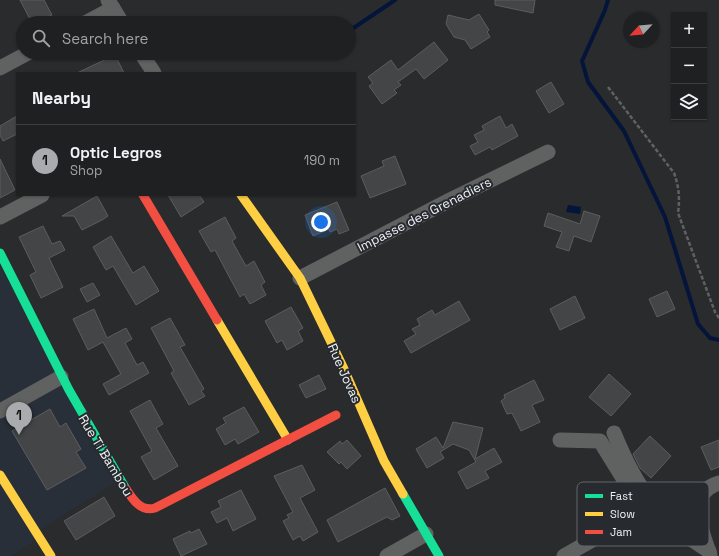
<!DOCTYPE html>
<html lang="en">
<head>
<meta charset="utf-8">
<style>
  body { margin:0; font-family:"Space Grotesk",sans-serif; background:#2c2d2f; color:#f1f3f6 }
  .controls { position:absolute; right:12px; top:12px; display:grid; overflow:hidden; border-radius:0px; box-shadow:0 1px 3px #0004 }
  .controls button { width:36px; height:36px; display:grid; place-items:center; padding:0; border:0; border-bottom:1px solid #3c3e40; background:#1f2022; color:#f1f3f6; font:20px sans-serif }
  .compass { position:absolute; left:623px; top:12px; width:36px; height:36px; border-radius:50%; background:#1f2022; box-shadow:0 1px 3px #0004; rotate:244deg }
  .you { position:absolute; left:321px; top:222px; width:14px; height:14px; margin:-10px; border:3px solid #fff; border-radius:50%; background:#1a73e8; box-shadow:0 0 0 6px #1a73e833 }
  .badge { display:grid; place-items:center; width:26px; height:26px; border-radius:50%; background:#a9acae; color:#111; font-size:13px; font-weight:700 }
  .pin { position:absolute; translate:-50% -33px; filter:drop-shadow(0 1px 2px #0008) }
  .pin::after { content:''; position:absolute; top:21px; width:14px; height:12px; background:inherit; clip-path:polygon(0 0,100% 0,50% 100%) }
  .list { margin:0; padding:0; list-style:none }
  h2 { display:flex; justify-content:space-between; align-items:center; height:52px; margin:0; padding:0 16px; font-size:17px }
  h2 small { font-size:13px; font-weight:400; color:#a1a3a5 }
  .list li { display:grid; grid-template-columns:26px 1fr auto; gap:12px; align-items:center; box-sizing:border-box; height:72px; padding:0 16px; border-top:1px solid #3c3e40 }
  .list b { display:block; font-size:15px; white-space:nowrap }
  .list p { margin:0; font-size:13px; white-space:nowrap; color:#a1a3a5 }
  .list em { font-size:13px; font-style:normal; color:#a1a3a5 }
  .icon { flex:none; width:22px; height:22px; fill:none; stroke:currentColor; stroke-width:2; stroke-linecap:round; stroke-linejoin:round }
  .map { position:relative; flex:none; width:719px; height:556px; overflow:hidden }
  .search { position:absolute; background:#1f2022; box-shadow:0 1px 3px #0004; left:16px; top:16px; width:340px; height:44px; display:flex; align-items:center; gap:10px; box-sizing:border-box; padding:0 14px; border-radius:22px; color:#a1a3a5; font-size:15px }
  .panel { position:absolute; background:#1f2022; box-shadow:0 1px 3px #0004; left:16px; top:72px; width:340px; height:124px; border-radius:0px }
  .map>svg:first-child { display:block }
  .built { fill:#292f38 }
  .water { fill:#04143b }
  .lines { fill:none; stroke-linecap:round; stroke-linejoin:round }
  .stream { stroke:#04143b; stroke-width:4 }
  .building { fill:#434547; stroke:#5c5d5f }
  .path { stroke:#606161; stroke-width:2.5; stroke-dasharray:4 2; stroke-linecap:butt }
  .street { stroke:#606161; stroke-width:15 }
  .fast { stroke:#16e098; stroke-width:9 }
  .slow { stroke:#ffcf43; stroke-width:9 }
  .jam { stroke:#f24e42; stroke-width:9 }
  .labels { text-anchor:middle; stroke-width:4; stroke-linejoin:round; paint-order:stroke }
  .street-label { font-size:13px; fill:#eef1f4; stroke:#272a2f }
  .key { fill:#272a2f; stroke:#63666a; stroke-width:1 }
  .key-label { font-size:11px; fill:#eef1f4 }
</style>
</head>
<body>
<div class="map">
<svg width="719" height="556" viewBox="0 0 719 556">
  <rect width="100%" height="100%" fill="#292b2d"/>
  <polygon class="built" points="0,266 116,482 51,523 36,534 31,543 11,556 0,556"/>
  <polygon class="water" points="568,205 581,207 580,214 566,212"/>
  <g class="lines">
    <g class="stream">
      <polyline points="608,0 605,10 582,61 588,82 624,131 665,217 698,324 710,338 719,340"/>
      <polyline points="349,31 395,0"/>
    </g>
  </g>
  <g class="building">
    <polygon points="20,0 44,0 52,15 32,23"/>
    <polygon points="495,0 535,0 533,13 495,5"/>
    <polygon points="479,14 489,30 487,32 490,37 471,49 465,40 454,37 446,24 448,15 469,20"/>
    <polygon points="434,42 448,60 424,79 416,69 398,82 401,85 394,90 397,93 382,104 369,86 373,83 368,77 391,60 398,70"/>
    <polygon points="115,55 124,73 77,73"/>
    <polygon points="551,82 564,104 549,113 536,91"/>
    <polygon points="17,116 17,134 3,141 0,135 0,126"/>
    <polygon points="500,116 506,128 512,124 518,136 492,150 490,147 475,155 470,146 478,142 474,135 484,130 482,126"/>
    <polygon points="395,156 406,184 370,198 361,176 384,166 382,161"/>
    <polygon points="0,159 15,190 0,198"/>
    <polygon points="168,195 199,195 204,202 181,217"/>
    <polygon points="97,196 108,216 102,220 82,230 74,216 62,216"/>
    <polygon points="337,202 349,230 339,234 337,229 330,232 329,229 313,236 305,215"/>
    <polygon points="584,211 600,216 591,242 574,236 569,251 556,247 562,232 544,226 548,213 580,224"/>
    <polygon points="225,217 236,238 232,241 246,266 254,261 265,282 261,285 266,295 250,304 244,294 240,297 215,250 211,252 199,231"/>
    <polygon points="43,226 52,244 60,241 65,250 49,258 63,287 41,298 30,275 36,272 19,237"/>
    <polygon points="111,236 133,273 144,266 159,291 136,305 113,266 106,270 93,247"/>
    <polygon points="93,283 100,295 87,302 80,289"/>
    <polygon points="667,291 675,309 657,317 649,299"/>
    <polygon points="575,296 585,318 560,330 550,309"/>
    <polygon points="459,301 470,320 411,353 404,341 416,334 412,329 420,325 417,319 432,310 435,315"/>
    <polygon points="291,307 303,328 298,331 303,341 287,350 282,340 277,343 265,321"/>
    <polygon points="94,309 107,338 126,328 132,339 125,343 137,365 143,362 149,373 109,395 103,384 121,374 103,342 88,350 73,319"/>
    <polygon points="170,318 185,345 180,347 204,389 201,391 205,396 189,405 171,373 174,371 151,328"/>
    <polygon points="609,374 631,394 611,416 589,397"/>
    <polygon points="319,375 326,389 306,398 299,385"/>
    <polygon points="534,380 544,400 532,405 540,422 521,431 512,413 507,414 501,401 505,398 504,395"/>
    <polygon points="150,400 163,424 156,428 178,466 154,480 141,457 152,451 130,411"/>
    <polygon points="244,407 259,432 238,444 235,439 225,445 216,429 226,423 223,418"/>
    <polygon points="50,409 60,427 66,423 81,449 76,452 86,468 47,490 12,431"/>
    <polygon points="453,422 483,428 475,459 494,448 502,462 485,471 489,478 467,489 458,472 476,462 469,450 453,444 440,452 444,458 427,468 416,449 436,437 443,448"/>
    <polygon points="650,436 671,456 651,478 640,468 633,454"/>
    <polygon points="347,440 361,456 347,469 341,462 339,464 327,452 340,441 342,444"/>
    <polygon points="719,440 719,467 711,470 701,447"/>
    <polygon points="302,465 315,490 300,498 318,532 303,541 300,536 293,540 283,521 289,518 287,515 293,512 274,476"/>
    <polygon points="385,488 400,516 392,520 387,517 338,542 327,520"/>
    <polygon points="241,490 256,519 233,531 227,518 217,523 211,512 221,507 218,501"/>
    <polygon points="104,497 115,516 76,540 64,521"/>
    <polygon points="199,529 207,544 181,556 173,539 190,531 191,533"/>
  </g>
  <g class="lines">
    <path class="path" d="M 608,87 L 674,173 C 679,187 680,198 678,213 L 715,312 L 719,318"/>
    <g class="street">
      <polyline points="108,0 122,23"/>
      <polyline points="85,23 113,8"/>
      <polyline points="141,53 154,73"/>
      <polyline points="0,68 28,53"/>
      <polyline points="0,217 42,195"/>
      <polyline points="300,278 450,200 548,152"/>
      <polyline points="0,411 61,377"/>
      <path d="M 614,433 C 636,487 658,520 709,551"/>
      <polyline points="560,440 600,441 636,499 638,512 624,522 564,556"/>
      <path d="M 710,555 C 702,530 684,494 719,483"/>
      <polyline points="387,556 426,534"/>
    </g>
    <g class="fast">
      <polyline points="0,253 69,390 126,489"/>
      <polyline points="403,494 439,556"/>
    </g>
    <g class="slow">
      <polyline points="241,195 300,278 344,369 384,461 403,494"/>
      <polyline points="217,320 288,440"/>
      <polyline points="0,475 51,556"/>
    </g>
    <g class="jam">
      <polyline points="143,195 217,320"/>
      <path d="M 126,489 C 133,500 141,512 155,508 L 336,415"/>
    </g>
  </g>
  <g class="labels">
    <g class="street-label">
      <text transform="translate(424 214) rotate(-27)" y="5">Impasse des Grenadiers</text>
      <text transform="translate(345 373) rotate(66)" y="5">Rue Jovas</text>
      <text transform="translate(106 455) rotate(59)" y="5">Rue Ti Bambou</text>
    </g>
  </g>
  <rect x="577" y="482" width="132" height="64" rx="6" class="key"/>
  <rect x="585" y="494" width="18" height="4" fill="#16e098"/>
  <rect x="585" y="512" width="18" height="4" fill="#ffcf43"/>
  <rect x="585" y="530" width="18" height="4" fill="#f24e42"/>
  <g class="key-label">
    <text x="610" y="500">Fast</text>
    <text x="610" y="518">Slow</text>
    <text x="610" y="536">Jam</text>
  </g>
</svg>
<div class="controls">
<button>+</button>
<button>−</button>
<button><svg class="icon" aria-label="layers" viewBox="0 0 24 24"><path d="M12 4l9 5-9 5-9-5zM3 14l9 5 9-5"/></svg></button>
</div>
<svg class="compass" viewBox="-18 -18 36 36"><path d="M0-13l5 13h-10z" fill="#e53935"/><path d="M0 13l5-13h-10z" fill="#a1a3a5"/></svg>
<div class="you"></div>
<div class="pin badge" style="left:19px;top:435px">1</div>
<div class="search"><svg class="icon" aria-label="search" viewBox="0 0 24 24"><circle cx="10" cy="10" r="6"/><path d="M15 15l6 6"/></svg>Search here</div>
<section class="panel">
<h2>Nearby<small></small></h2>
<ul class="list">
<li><span class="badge">1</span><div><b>Optic Legros</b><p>Shop</p></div><em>190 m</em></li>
</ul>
</section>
</div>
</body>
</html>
